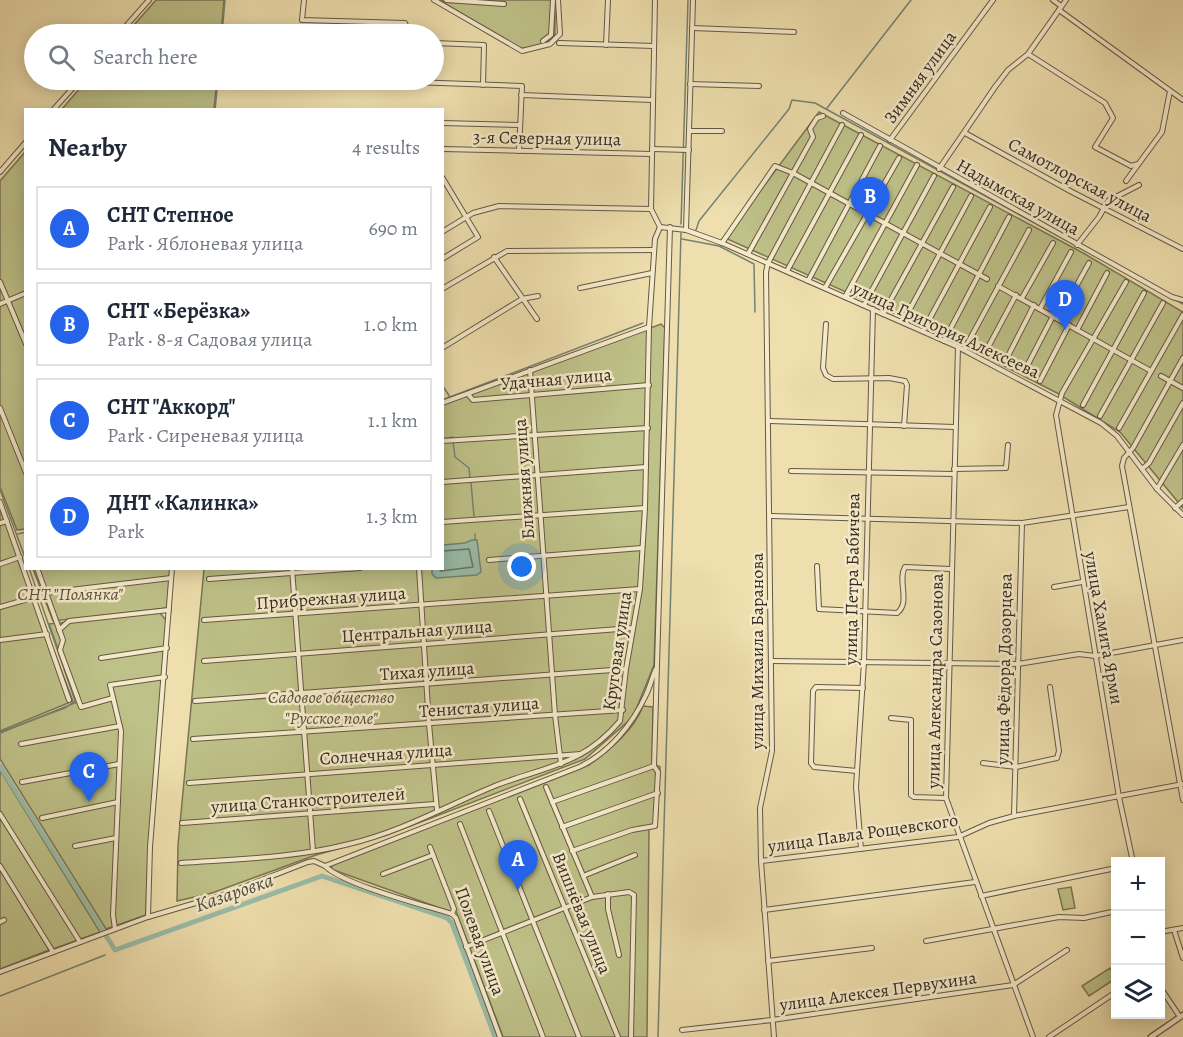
<!DOCTYPE html>
<html lang="en">
<head>
<meta charset="utf-8">
<style>
  body { margin:0; font-family:Alegreya,serif; background:#f2f2f3; color:#1f2937 }
  .controls { position:absolute; right:18px; bottom:18px; display:grid; overflow:hidden; border-radius:0px; box-shadow:0 3px 15px #0003 }
  .controls button { width:54px; height:54px; display:grid; place-items:center; padding:0; border:0; border-bottom:2px solid #e0e1e3; background:#fff; color:#1f2937; font:30px sans-serif }
  .you { position:absolute; left:522px; top:567px; width:21px; height:21px; margin:-15px; border:4px solid #fff; border-radius:50%; background:#1a73e8; box-shadow:0 0 0 9px #1a73e833 }
  .badge { display:grid; place-items:center; width:39px; height:39px; border-radius:50%; background:#2563eb; color:#fff; font-size:20px; font-weight:700 }
  .pin { position:absolute; translate:-50% -50px; filter:drop-shadow(0 2px 3px #0008) }
  .pin::after { content:''; position:absolute; top:32px; width:21px; height:18px; background:inherit; clip-path:polygon(0 0,100% 0,50% 100%) }
  .list { margin:0; padding:0; list-style:none }
  h2 { display:flex; justify-content:space-between; align-items:center; height:78px; margin:0; padding:0 24px; font-size:26px }
  h2 small { font-size:20px; font-weight:400; color:#747a83 }
  .list li { display:grid; grid-template-columns:39px 1fr auto; gap:18px; align-items:center; box-sizing:border-box; height:84px; margin:0 12px 12px; padding:0 12px; border:2px solid #e0e1e3; border-radius:0px }
  .list b { display:block; font-size:22px; white-space:nowrap }
  .list p { margin:0; font-size:20px; white-space:nowrap; color:#747a83 }
  .list em { font-size:20px; font-style:normal; color:#747a83 }
  .icon { flex:none; width:33px; height:33px; fill:none; stroke:currentColor; stroke-width:2; stroke-linecap:round; stroke-linejoin:round }
  .map { position:relative; flex:none; width:1183px; height:1037px; overflow:hidden }
  .search { position:absolute; background:#fff; box-shadow:0 3px 15px #0003; left:24px; top:24px; width:420px; height:66px; display:flex; align-items:center; gap:15px; box-sizing:border-box; padding:0 21px; border-radius:33px; color:#747a83; font-size:22px }
  .panel { position:absolute; background:#fff; box-shadow:0 3px 15px #0003; left:24px; top:108px; width:420px; height:462px; border-radius:0px }
  .map>svg:first-child { display:block }
  .green { fill:#bec188; stroke:#7a7655; stroke-width:1.5 }
  .water { fill:#9abda9; stroke:#728373; stroke-width:1.5 }
  .lines { fill:none; stroke-linecap:round; stroke-linejoin:round }
  .shore { stroke:#687466; stroke-width:1.5 }
  .stream { stroke:#728373; stroke-width:1.5 }
  .river { stroke:#9abda9; stroke-width:5 }
  .minor-casing { stroke:#645945; stroke-width:6 }
  .tertiary-casing { stroke:#645945; stroke-width:7 }
  .minor { stroke:#f5eaca; stroke-width:4 }
  .tertiary { stroke:#f5eaca; stroke-width:4.5 }
  .labels { text-anchor:middle; stroke-width:5; stroke-linejoin:round; paint-order:stroke }
  .street-label { font-size:18px; fill:#362c22; stroke:#f5eaca }
  .park-label { font-size:18px; font-style:italic; fill:#58513c; stroke:#f5eaca }
  .water-label { font-size:20px; font-style:italic; fill:#4f5044; stroke:#f5eaca }
</style>
</head>
<body>
<div class="map">
<svg width="1183" height="1037" viewBox="0 0 1183 1037">
  <rect width="100%" height="100%" fill="#efdfae"/>
  <filter id="stains"><feTurbulence type="fractalNoise" baseFrequency=".00333" numOctaves="4"/><feColorMatrix values="0 0 0 0 .2 0 0 0 0 .09 0 0 0 0 .02 0 0 0 .5 -.17"/></filter>
  <radialGradient id="worn" r=".72"><stop offset=".6" stop-color="#630" stop-opacity="0"/><stop offset="1" stop-color="#630" stop-opacity=".3"/></radialGradient>
  <g class="green">
    <polygon points="156,0 224,0 221,34 126,34"/>
    <path d="M 439,0 L 555,0 L 555,35 C 545,45 534,49 520,48 Z"/>
    <polygon points="87,80 217,80 214,109 62,109"/>
    <polygon points="819,112 1085,254 1183,312 1183,508 1120,432 1057,393 949,338 725,238"/>
    <polygon points="25,152 25,529 17,530 0,487 0,181"/>
    <polygon points="661,324 665,328 654,665 633,717 585,759 387,835 316,855 212,893 177,901 178,845 204,569 442,568 443,405"/>
    <polygon points="0,509 73,701 0,731"/>
    <polygon points="33,569 170,569 167,608 53,621"/>
    <path d="M 160,613 L 166,620 C 161,719 148,816 146,915 L 106,929 L 0,759 L 0,733 L 77,702 L 49,624 Z"/>
    <path d="M 643,706 L 653,707 L 652,763 L 660,767 L 657,827 L 649,829 L 647,1037 L 503,1037 L 456,911 L 451,912 L 331,869 L 333,864 L 589,765 C 611,748 633,732 643,706 Z"/>
    <polygon points="0,770 100,932 53,949 0,863"/>
    <polygon points="0,869 49,950 0,969"/>
    <polygon points="1071,887 1075,908 1063,910 1058,889"/>
    <polygon points="1110,968 1115,979 1089,996 1082,986"/>
  </g>
  <polygon class="water" points="472,540 477,540 481,572 477,575 436,578 432,574 432,569 442,568 443,545 465,543"/>
  <g class="lines">
    <polyline class="shore" points="438,568 441,571 473,567 469,549 442,551"/>
    <g class="stream">
      <polyline points="222,34 225,0"/>
      <polyline points="827,108 911,0"/>
      <polyline points="215,110 218,80"/>
      <polyline points="681,224 688,0"/>
      <polyline points="696,230 699,221 789,109 792,100 815,103 1183,304"/>
      <polyline points="682,239 719,246 754,264 755,312"/>
      <polyline points="442,385 450,397"/>
      <polyline points="442,400 643,323"/>
      <polyline points="442,439 453,437"/>
      <polyline points="453,442 455,457 469,468 470,478"/>
      <polyline points="471,483 474,516"/>
      <polyline points="0,490 26,560"/>
      <polyline points="18,534 26,532"/>
      <polyline points="475,534 475,539"/>
      <polyline points="0,732 65,708 75,701 29,568"/>
      <polyline points="0,996 105,955"/>
      <polyline points="658,1037 681,233"/>
    </g>
    <polyline class="river" points="0,766 115,950 322,876 447,918 452,923 495,1037"/>
    <defs>
      <g id="minor">
        <polyline points="304,0 302,20 405,23 409,34"/>
        <polyline points="434,0 522,51 550,44 560,34 558,0"/>
        <polyline points="446,0 504,4"/>
        <polyline points="655,0 651,209 660,227"/>
        <polyline points="1053,0 1061,6"/>
        <polyline points="1059,10 1183,100"/>
        <polyline points="692,28 794,32"/>
        <polyline points="119,34 149,0"/>
        <polyline points="543,41 551,35 553,0"/>
        <polyline points="434,43 484,45 483,85"/>
        <polyline points="559,43 654,46"/>
        <polyline points="606,45 608,0"/>
        <polyline points="1028,54 1105,103 1113,118 1095,147 1131,166 1138,164"/>
        <polyline points="384,81 522,86 519,151"/>
        <polyline points="690,84 759,86"/>
        <polyline points="521,95 652,100"/>
        <polyline points="53,110 80,80"/>
        <polyline points="843,113 1172,297 1183,300"/>
        <polyline points="442,123 520,125"/>
        <polyline points="689,131 722,131"/>
        <polyline points="965,133 1072,192 1183,249"/>
        <polyline points="890,140 993,0"/>
        <polyline points="442,149 652,154"/>
        <polyline points="652,149 689,150"/>
        <polyline points="939,169 995,87 1008,70 1028,54 1066,0"/>
        <polyline points="0,172 26,142"/>
        <polyline points="442,177 478,237 442,259"/>
        <polyline points="1126,181 1162,132 1170,91"/>
        <polyline points="660,227 686,230 722,243 958,347 1101,423 1117,436 1157,489 1183,515"/>
        <polyline points="686,230 693,0"/>
        <polyline points="442,232 473,213 499,206 651,209"/>
        <polyline points="722,243 775,166 793,173 987,279"/>
        <polyline points="1077,245 1099,217 1108,201 1139,185"/>
        <polyline points="748,254 813,137 810,129 817,118 823,116"/>
        <polyline points="494,257 537,319"/>
        <polyline points="787,271 861,135"/>
        <polyline points="808,281 880,146"/>
        <polyline points="0,282 26,344"/>
        <polyline points="1126,282 1062,393 1056,415 1119,797 1133,862"/>
        <polyline points="998,286 1151,371"/>
        <polyline points="580,288 652,273"/>
        <polyline points="825,288 899,158"/>
        <polyline points="442,289 507,251 654,250"/>
        <polyline points="845,297 917,165"/>
        <polyline points="1022,298 1053,243"/>
        <polyline points="0,304 26,293"/>
        <polyline points="864,305 934,176"/>
        <polyline points="1040,309 1071,252"/>
        <polyline points="883,314 953,187"/>
        <polyline points="1058,319 1089,263"/>
        <polyline points="903,322 971,196"/>
        <polyline points="826,324 823,368 826,375 833,379 889,378 905,381 907,385 904,426"/>
        <polyline points="1077,330 1107,273"/>
        <polyline points="923,331 990,207"/>
        <polyline points="944,341 1009,217"/>
        <polyline points="958,347 946,798 1033,1037"/>
        <polyline points="442,348 522,299 538,296"/>
        <polyline points="964,350 1029,230"/>
        <polyline points="985,353 1016,295"/>
        <polyline points="1183,358 1133,448 1124,458 1122,466 1183,800"/>
        <polyline points="1005,362 1034,305"/>
        <polyline points="530,370 555,715 561,764"/>
        <polyline points="1024,372 1053,316"/>
        <polyline points="1161,376 1183,388"/>
        <polyline points="1040,381 1069,325"/>
        <polyline points="468,394 473,400 649,385"/>
        <polyline points="442,403 649,327"/>
        <polyline points="1083,405 1144,293"/>
        <polyline points="0,408 26,473"/>
        <polyline points="1100,416 1163,303"/>
        <polyline points="770,421 955,427"/>
        <polyline points="1119,428 1183,315"/>
        <polyline points="442,441 648,428"/>
        <polyline points="954,469 1006,468 1008,445"/>
        <polyline points="1142,469 1149,463 1183,403"/>
        <polyline points="791,471 954,474"/>
        <polyline points="442,482 646,467"/>
        <polyline points="1157,489 1183,445"/>
        <polyline points="0,502 69,700"/>
        <polyline points="1175,508 1183,501"/>
        <polyline points="771,516 1022,523 1129,507"/>
        <polyline points="442,522 645,508"/>
        <polyline points="0,523 7,521"/>
        <polyline points="489,560 642,548"/>
        <polyline points="0,564 20,557"/>
        <path d="M 817,566 L 819,609 L 897,613 C 911,603 897,580 905,567 L 951,569"/>
        <polyline points="37,568 63,640 60,650 81,707 113,698"/>
        <polyline points="292,568 313,851"/>
        <polyline points="419,568 429,724 437,810"/>
        <polyline points="209,579 360,568"/>
        <polyline points="1054,587 1082,582"/>
        <polyline points="45,593 171,578"/>
        <polyline points="0,607 35,597"/>
        <polyline points="204,620 640,589"/>
        <polyline points="59,630 69,621 169,610"/>
        <polyline points="0,640 47,634"/>
        <polyline points="101,658 167,648"/>
        <polyline points="204,661 632,628"/>
        <polyline points="772,661 1018,664 1079,654 1095,656 1183,640"/>
        <polyline points="195,701 626,669"/>
        <polyline points="891,718 911,720 911,795 914,797 946,798"/>
        <polyline points="193,739 623,710"/>
        <polyline points="21,744 120,726"/>
        <polyline points="983,763 1016,767 1057,758 1059,751 1050,687"/>
        <polyline points="857,771 814,767 811,763 813,691 816,687 863,688"/>
        <polyline points="22,782 119,764"/>
        <polyline points="189,783 581,754"/>
        <polyline points="546,787 592,897"/>
        <polyline points="520,799 618,1037"/>
        <polyline points="552,802 654,766"/>
        <polyline points="489,811 579,1037"/>
        <polyline points="0,814 80,942"/>
        <polyline points="1014,816 1022,523"/>
        <polyline points="42,818 118,802"/>
        <polyline points="182,823 435,804"/>
        <polyline points="460,824 543,1037"/>
        <polyline points="562,827 658,793"/>
        <polyline points="75,846 116,838"/>
        <polyline points="430,847 454,909 452,914 456,918 500,1037"/>
        <polyline points="861,849 856,787 864,662 873,309"/>
        <polyline points="572,851 632,830 655,826 658,772 654,766 670,227"/>
        <polyline points="761,861 958,837 989,823 1014,816 1183,784"/>
        <path d="M 181,863 C 238,859 294,858 349,844 C 401,832 448,805 497,785 C 547,766 583,765 620,721 L 626,669 L 640,589 L 645,508 L 649,327 L 655,239 L 660,227"/>
        <polyline points="0,866 53,952"/>
        <path d="M 325,866 C 344,885 424,905 452,914"/>
        <polyline points="383,874 433,855"/>
        <polyline points="583,876 635,855"/>
        <polyline points="608,894 608,909 619,955"/>
        <polyline points="981,896 1116,868"/>
        <polyline points="764,910 975,882"/>
        <polyline points="148,917 150,847 172,568"/>
        <polyline points="0,922 4,920"/>
        <polyline points="115,929 113,915 121,731 110,685 165,677"/>
        <polyline points="1174,930 1183,958"/>
        <polyline points="1160,932 1183,928"/>
        <polyline points="926,941 1059,917 1084,918 1116,911"/>
        <polyline points="466,947 592,897 629,892 634,895 631,1037"/>
        <polyline points="768,961 872,948"/>
        <path d="M 0,972 L 148,917 L 223,895 L 308,862 L 314,861 L 325,866 L 579,767 C 609,753 632,725 646,695 C 650,687 652,677 656,669"/>
        <polyline points="1160,987 1180,1017"/>
        <polyline points="682,1030 772,1020 1013,985 1067,950"/>
        <polyline points="774,1037 761,861 760,808 772,751 766,272 768,263 842,125"/>
        <polyline points="1049,1037 1116,992"/>
      </g>
      <polyline id="tertiary" points="1151,1037 1183,1015"/>
    </defs>
    <use href="#minor" class="minor-casing"/>
    <use href="#tertiary" class="tertiary-casing"/>
    <use href="#minor" class="minor"/>
    <use href="#tertiary" class="tertiary"/>
  </g>
  <g class="labels">
    <g class="street-label">
      <text transform="translate(920 77) rotate(-54)" y="6">Зимняя улица</text>
      <text transform="translate(547 138) rotate(1)" y="6">3-я Северная улица</text>
      <text transform="translate(1080 180) rotate(28)" y="6">Самотлорская улица</text>
      <text transform="translate(1018 197) rotate(29)" y="6">Надымская улица</text>
      <text transform="translate(946 330) rotate(25)" y="6">улица Григория Алексеева</text>
      <text transform="translate(556 379) rotate(-5)" y="6">Удачная улица</text>
      <text transform="translate(524 479) rotate(-94)" y="6">Ближняя улица</text>
      <text transform="translate(852 579) rotate(-89)" y="6">улица Петра Бабичева</text>
      <text transform="translate(331 598) rotate(-4)" y="6">Прибрежная улица</text>
      <text transform="translate(1104 628) rotate(80)" y="6">улица Хамита Ярми</text>
      <text transform="translate(417 631) rotate(-4)" y="6">Центральная улица</text>
      <text transform="translate(617 651) rotate(-82)" y="6">Круговая улица</text>
      <text transform="translate(757 651) rotate(-90)" y="6">улица Михаила Баранова</text>
      <text transform="translate(1004 669) rotate(-89)" y="6">улица Фёдора Дозорцева</text>
      <text transform="translate(427 671) rotate(-4)" y="6">Тихая улица</text>
      <text transform="translate(935 681) rotate(-89)" y="6">улица Александра Сазонова</text>
      <text transform="translate(479 707) rotate(-4)" y="6">Тенистая улица</text>
      <text transform="translate(386 754) rotate(-4)" y="6">Солнечная улица</text>
      <text transform="translate(308 800) rotate(-4)" y="6">улица Станкостроителей</text>
      <text transform="translate(863 833) rotate(-8)" y="6">улица Павла Рощевского</text>
      <text transform="translate(582 913) rotate(68)" y="6">Вишнёвая улица</text>
      <text transform="translate(480 941) rotate(70)" y="6">Полевая улица</text>
      <text transform="translate(878 991) rotate(-8)" y="6">улица Алексея Первухина</text>
    </g>
    <g class="park-label">
      <text x="70" y="600">СНТ "Полянка"</text>
      <text x="331" y="703">Садовое общество<tspan x="331" dy="21">"Русское поле"</tspan></text>
    </g>
    <g class="water-label">
      <text transform="translate(234 892) rotate(-19)" y="7">Казаровка</text>
    </g>
  </g>
  <rect width="100%" height="100%" filter="url(#stains)"/>
  <rect width="100%" height="100%" fill="url(#worn)"/>
</svg>
<div class="controls">
<button>+</button>
<button>−</button>
<button><svg class="icon" aria-label="layers" viewBox="0 0 24 24"><path d="M12 4l9 5-9 5-9-5zM3 14l9 5 9-5"/></svg></button>
</div>
<div class="you"></div>
<div class="pin badge" style="left:518px;top:890px">A</div>
<div class="pin badge" style="left:870px;top:227px">B</div>
<div class="pin badge" style="left:89px;top:802px">C</div>
<div class="pin badge" style="left:1065px;top:330px">D</div>
<div class="search"><svg class="icon" aria-label="search" viewBox="0 0 24 24"><circle cx="10" cy="10" r="6"/><path d="M15 15l6 6"/></svg>Search here</div>
<section class="panel">
<h2>Nearby<small>4 results</small></h2>
<ul class="list">
<li><span class="badge">A</span><div><b>СНТ Степное</b><p>Park · Яблоневая улица</p></div><em>690 m</em></li>
<li><span class="badge">B</span><div><b>СНТ «Берёзка»</b><p>Park · 8-я Садовая улица</p></div><em>1.0 km</em></li>
<li><span class="badge">C</span><div><b>СНТ &quot;Аккорд&quot;</b><p>Park · Сиреневая улица</p></div><em>1.1 km</em></li>
<li><span class="badge">D</span><div><b>ДНТ «Калинка»</b><p>Park</p></div><em>1.3 km</em></li>
</ul>
</section>
</div>
</body>
</html>
